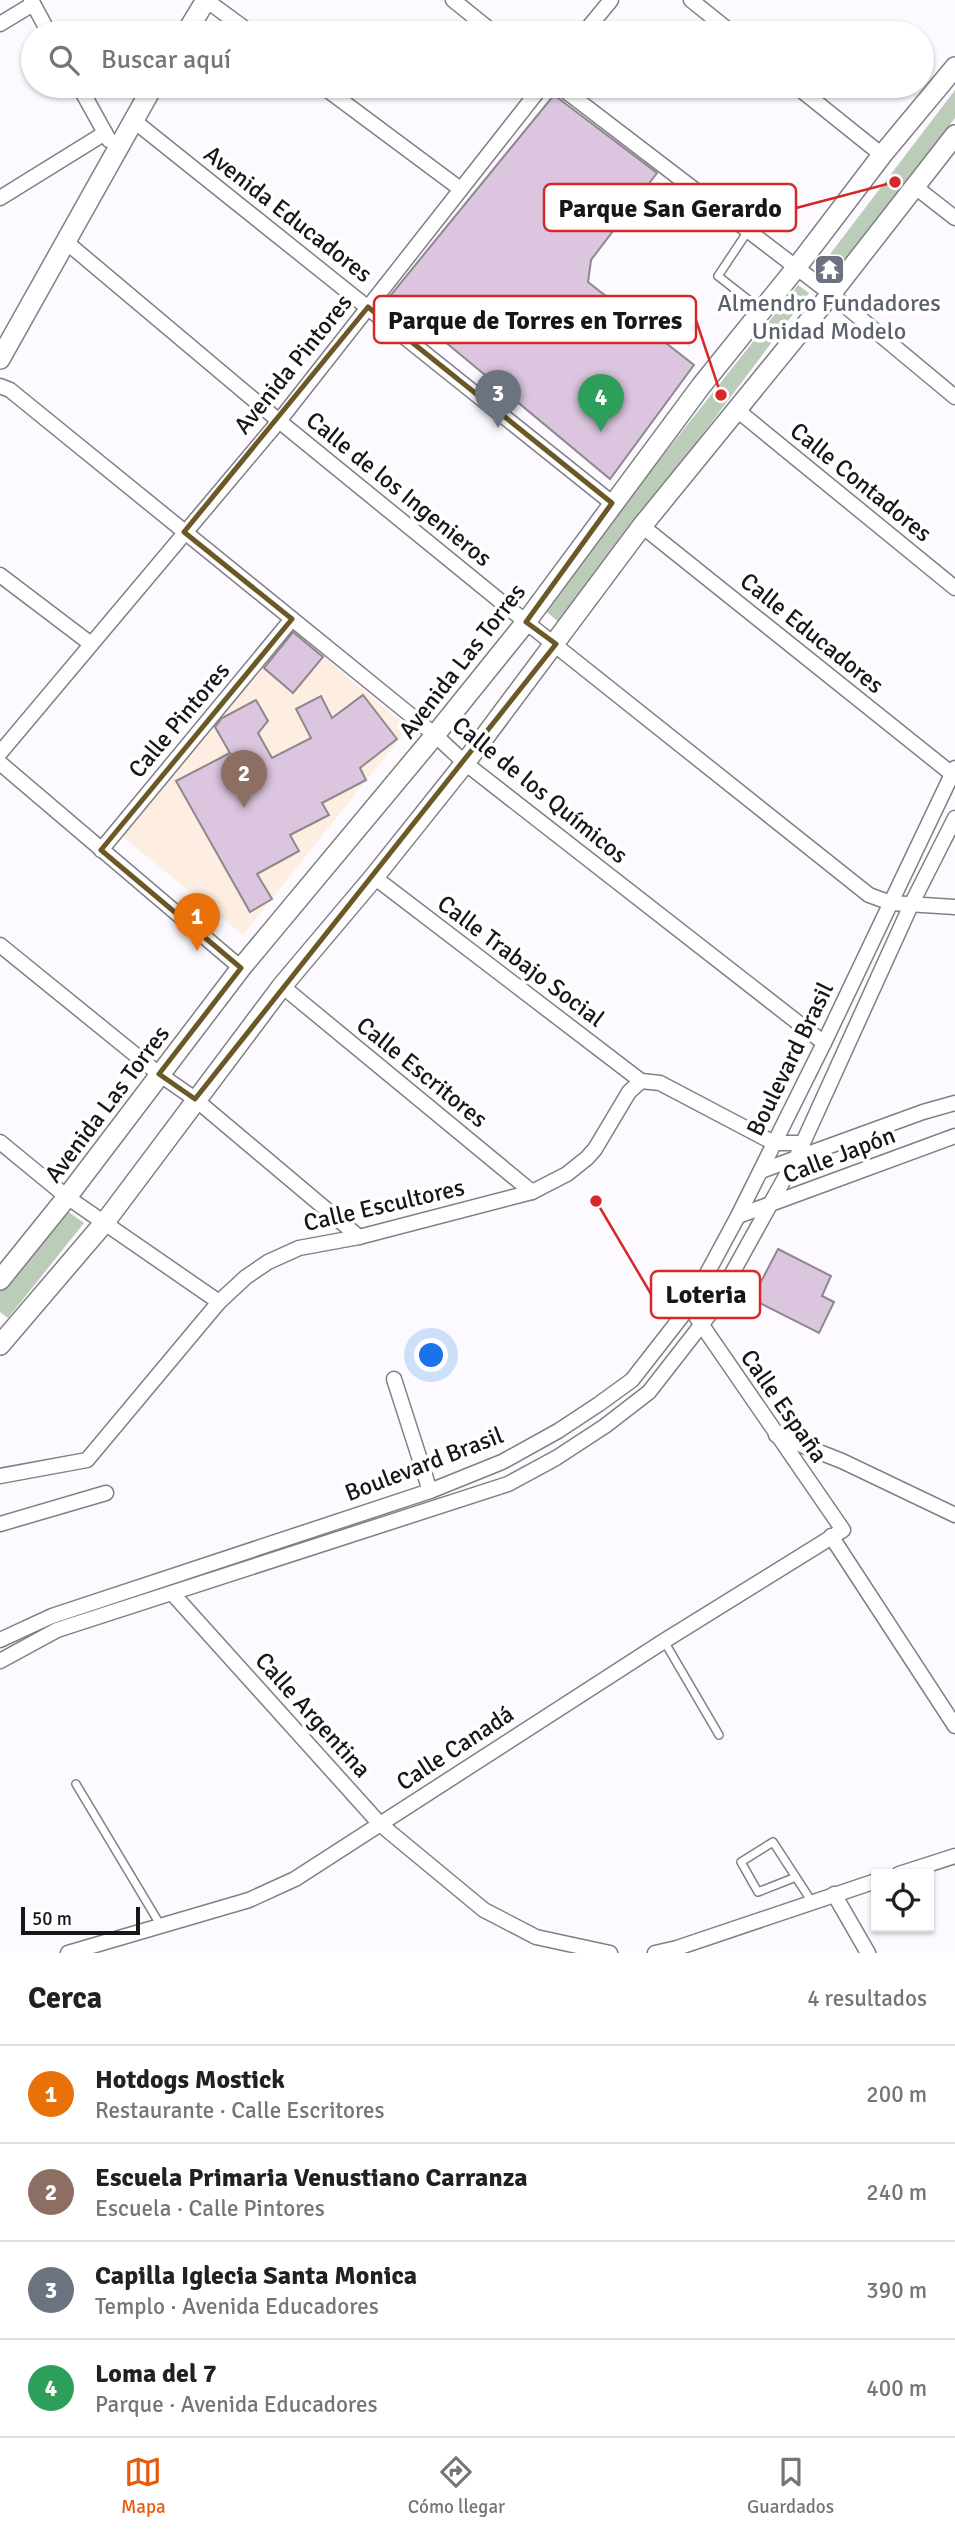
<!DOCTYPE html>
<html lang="es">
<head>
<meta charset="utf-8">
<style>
  body { margin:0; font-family:Signika,sans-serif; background:#f6f6f6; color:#202124 }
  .controls { position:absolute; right:21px; bottom:21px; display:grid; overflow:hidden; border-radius:0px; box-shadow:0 2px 5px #0004 }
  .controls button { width:63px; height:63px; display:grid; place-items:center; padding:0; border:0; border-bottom:2px solid #e0e0e0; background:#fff; color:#202124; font:35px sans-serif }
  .scale { position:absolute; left:21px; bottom:18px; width:119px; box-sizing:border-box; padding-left:7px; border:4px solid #171619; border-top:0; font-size:19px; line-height:24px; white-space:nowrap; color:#171619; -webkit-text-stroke:5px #fff; paint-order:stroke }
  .you { position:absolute; left:432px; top:1356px; width:24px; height:24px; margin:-18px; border:5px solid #fff; border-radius:50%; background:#1a73e8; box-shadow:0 0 0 10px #1a73e833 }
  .badge { display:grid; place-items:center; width:46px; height:46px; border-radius:50%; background:#ea580c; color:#fff; font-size:23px; font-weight:700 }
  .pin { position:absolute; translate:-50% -58px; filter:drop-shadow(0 2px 4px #0008) }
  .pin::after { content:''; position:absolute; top:37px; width:24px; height:21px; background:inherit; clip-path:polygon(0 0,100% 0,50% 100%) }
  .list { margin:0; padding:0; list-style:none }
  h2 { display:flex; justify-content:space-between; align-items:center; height:91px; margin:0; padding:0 28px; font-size:30px }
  h2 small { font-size:23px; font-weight:400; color:#757577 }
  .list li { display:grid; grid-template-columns:46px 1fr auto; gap:21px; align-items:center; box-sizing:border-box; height:98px; padding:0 28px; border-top:2px solid #e0e0e0 }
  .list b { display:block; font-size:26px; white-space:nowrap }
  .list p { margin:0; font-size:23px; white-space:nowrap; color:#757577 }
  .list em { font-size:23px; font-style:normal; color:#757577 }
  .icon { flex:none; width:38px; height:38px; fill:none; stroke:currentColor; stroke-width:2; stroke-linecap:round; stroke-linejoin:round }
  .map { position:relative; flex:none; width:955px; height:1953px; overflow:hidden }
  .search { position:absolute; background:#fff; box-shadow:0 2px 5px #0004; left:21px; right:21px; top:21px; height:77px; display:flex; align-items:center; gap:18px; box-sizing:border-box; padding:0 24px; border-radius:38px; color:#757577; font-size:26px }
  .sheet { height:483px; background:#fff }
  nav { display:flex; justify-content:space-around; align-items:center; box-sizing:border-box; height:98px; border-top:2px solid #e0e0e0; background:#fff; font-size:19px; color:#757577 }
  nav a { display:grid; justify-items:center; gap:4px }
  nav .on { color:#ea580c }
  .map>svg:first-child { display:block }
  .education { fill:#fdeee1 }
  .green { fill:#bbcdb8 }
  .building { fill:#dbc5df; stroke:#8d888e; stroke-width:2 }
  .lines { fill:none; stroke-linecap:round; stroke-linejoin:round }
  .lane-casing { stroke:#817f85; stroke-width:10 }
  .street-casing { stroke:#817f85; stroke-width:17 }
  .secondary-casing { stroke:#817f85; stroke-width:22 }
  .lane { stroke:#fff; stroke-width:7 }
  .street { stroke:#fff; stroke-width:14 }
  .secondary { stroke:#fff; stroke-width:19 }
  .marked { fill:none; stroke:#6b5826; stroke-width:5; stroke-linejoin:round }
  .labels { text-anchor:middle; stroke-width:7; stroke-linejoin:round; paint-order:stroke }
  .street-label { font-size:24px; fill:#171619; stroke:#fff }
  .worship-label { font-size:24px; fill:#5b616d; stroke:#fff }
  .leader { fill:none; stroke:#d62828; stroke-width:2.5 }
  .callout-dot { fill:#d62828; stroke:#fff; stroke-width:2.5 }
  .callout { fill:#fff; stroke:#d62828; stroke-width:2.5 }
  .callout-label { font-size:26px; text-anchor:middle; font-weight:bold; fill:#171619 }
</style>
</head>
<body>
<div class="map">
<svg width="955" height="1953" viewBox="0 0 955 1953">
  <rect width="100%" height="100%" fill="#fcfafe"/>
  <polygon class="education" points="291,629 408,728 243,935 122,836"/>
  <g class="green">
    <polygon points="955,90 955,118 830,280 818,270"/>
    <polygon points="798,285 809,293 560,623 542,608"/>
    <polygon points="63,1208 84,1223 8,1318 0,1312 0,1289"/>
  </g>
  <g class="building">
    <polygon points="554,95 657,173 591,260 588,282 694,365 610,479 390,296"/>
    <polygon points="293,632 323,657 293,693 264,668"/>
    <polygon points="363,695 397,739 360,768 366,780 322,803 329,815 290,835 299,851 257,874 272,899 250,912 176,781 230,753 215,727 222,718 256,700 268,721 258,733 272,758 311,738 296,709 321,696 332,718"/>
    <polygon points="778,1249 831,1276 822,1296 834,1302 819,1333 752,1299"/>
  </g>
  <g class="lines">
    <defs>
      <g id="lane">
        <polyline points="748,231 718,276 760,309"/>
        <polyline points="664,1641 719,1735"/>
        <polyline points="76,1784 161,1926"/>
        <polyline points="796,1877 758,1892 741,1862 773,1842 812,1902"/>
      </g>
      <g id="street">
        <polyline points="31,0 49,33"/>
        <polyline points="206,0 251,33"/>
        <polyline points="453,0 494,33"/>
        <polyline points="691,0 732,33"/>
        <polyline points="0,24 33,4"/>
        <polyline points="584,33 611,0"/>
        <polyline points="79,86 109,140"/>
        <polyline points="322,86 459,188"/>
        <polyline points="559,86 831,294 955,397"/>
        <polyline points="796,86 882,155"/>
        <polyline points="133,120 612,503"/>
        <polyline points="914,186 955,218"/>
        <polyline points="0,198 105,133"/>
        <polyline points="65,241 279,421 526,622 869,895 891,903 955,907"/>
        <polyline points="0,386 10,390 435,735 465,763 824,1043"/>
        <polyline points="737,410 955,588"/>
        <polyline points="642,526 952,774"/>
        <polyline points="0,575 91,644"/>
        <polyline points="0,753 279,421 542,86"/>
        <polyline points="0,763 241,968"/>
        <polyline points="101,850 292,619"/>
        <polyline points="374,877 641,1081"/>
        <polyline points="0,945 159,1074 195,1099 359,1237"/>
        <polyline points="282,986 532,1192"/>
        <polyline points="0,1142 67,1197 219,1302"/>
        <polyline points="761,1171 923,1112 955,1103"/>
        <polyline points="738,1216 955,1136"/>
        <polyline points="394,1379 430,1491"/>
        <polyline points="776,1435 842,1461 955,1515"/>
        <polyline points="0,1476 87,1460 219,1302 246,1277 268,1262 299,1248 359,1237 532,1192 567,1174 587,1158 595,1149 629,1092 641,1081 660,1083 774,1143 803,1143"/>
        <polyline points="0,1524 106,1493"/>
        <polyline points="831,1536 955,1726"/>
        <polyline points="172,1593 380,1824 484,1910 536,1937 610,1953"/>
        <polyline points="0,1640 52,1616 430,1491 502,1462 558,1431 599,1404 632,1380 689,1307 738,1216 824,1043 955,768"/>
        <polyline points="0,1661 57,1630 508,1484 556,1458 605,1426 649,1392 709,1315 797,1156 911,905 955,818"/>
        <polyline points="899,1874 955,1856"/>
        <polyline points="834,1894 868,1953"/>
        <polyline points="68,1953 249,1900 295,1879 664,1641 843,1530 697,1318"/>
        <polyline points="655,1953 677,1948 876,1881"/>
      </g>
      <g id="secondary">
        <polyline points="186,33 206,0"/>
        <polyline points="0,359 153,86"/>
        <polyline points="0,1280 67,1197 241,968 435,735 526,622 701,386 796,268 882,155 955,67"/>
        <polyline points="0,1345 105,1222 282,986 374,877 465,763 642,526 831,294 955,135"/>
      </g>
    </defs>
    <use href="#lane" class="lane-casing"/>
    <use href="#street" class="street-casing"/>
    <use href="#secondary" class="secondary-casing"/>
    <use href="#lane" class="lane"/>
    <use href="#street" class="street"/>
    <use href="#secondary" class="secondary"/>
  </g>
  <path class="marked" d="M 368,307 L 612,503 L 526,622 L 556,644 L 195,1099 L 159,1074 L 241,968 L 101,850 L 292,619 L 184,532 Z"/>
  <defs>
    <symbol id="temple-square" viewBox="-11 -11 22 22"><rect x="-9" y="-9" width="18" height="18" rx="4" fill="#6b7280" stroke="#fff"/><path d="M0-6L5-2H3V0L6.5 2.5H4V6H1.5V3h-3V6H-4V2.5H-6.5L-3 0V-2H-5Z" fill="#fff"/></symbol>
  </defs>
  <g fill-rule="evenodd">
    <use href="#temple-square" x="812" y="252" width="35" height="35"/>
  </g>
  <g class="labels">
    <g class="street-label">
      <text transform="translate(288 214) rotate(38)" y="8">Avenida Educadores</text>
      <text transform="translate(293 364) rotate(-51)" y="8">Avenida Pintores</text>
      <text transform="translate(861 482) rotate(39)" y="8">Calle Contadores</text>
      <text transform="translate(399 489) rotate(39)" y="8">Calle de los Ingenieros</text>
      <text transform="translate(812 633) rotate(39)" y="8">Calle Educadores</text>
      <text transform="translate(462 661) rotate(-52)" y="8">Avenida Las Torres</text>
      <text transform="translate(179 720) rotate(-50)" y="8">Calle Pintores</text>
      <text transform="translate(540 790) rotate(39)" y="8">Calle de los Químicos</text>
      <text transform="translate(521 961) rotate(37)" y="8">Calle Trabajo Social</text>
      <text transform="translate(790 1059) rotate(-64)" y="8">Boulevard Brasil</text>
      <text transform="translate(422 1072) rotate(39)" y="8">Calle Escritores</text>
      <text transform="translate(107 1104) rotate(-53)" y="8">Avenida Las Torres</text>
      <text transform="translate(839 1155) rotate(-21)" y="8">Calle Japón</text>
      <text transform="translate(384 1205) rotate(-13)" y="8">Calle Escultores</text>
      <text transform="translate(784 1406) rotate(55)" y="8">Calle España</text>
      <text transform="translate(424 1464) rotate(-21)" y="8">Boulevard Brasil</text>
      <text transform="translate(313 1715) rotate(48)" y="8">Calle Argentina</text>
      <text transform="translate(455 1748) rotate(-33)" y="8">Calle Canadá</text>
    </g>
    <g class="worship-label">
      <text x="829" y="311">Almendro Fundadores<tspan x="829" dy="28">Unidad Modelo</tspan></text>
    </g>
  </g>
  <path class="leader" d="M895 182L796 208M721 395L696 320M596 1201L651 1294"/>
  <g class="callout-dot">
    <circle cx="895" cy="182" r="7"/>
    <circle cx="721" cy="395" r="7"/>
    <circle cx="596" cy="1201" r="7"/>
  </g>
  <g class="callout">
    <rect x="544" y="184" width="252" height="47" rx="7"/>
    <rect x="374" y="296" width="322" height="47" rx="7"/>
    <rect x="651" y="1271" width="109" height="47" rx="7"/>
  </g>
  <g class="callout-label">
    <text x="670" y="217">Parque San Gerardo</text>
    <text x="535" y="329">Parque de Torres en Torres</text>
    <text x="706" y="1303">Loteria</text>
  </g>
</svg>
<div class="controls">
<button><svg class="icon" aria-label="locate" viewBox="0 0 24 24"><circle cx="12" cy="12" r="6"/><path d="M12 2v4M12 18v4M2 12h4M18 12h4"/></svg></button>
</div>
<div class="scale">50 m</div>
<div class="you"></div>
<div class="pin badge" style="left:197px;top:951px;background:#e8710a">1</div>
<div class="pin badge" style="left:244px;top:808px;background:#8d6e63">2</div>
<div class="pin badge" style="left:498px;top:428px;background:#6b7280">3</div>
<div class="pin badge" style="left:601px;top:432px;background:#2e9e5b">4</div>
<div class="search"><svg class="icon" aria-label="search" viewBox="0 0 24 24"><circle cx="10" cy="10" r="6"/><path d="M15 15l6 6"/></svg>Buscar aquí</div>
</div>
<section class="sheet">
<h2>Cerca<small>4 resultados</small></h2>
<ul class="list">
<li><span class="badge" style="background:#e8710a">1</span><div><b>Hotdogs Mostick</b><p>Restaurante · Calle Escritores</p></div><em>200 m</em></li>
<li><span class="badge" style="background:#8d6e63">2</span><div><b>Escuela Primaria Venustiano Carranza</b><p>Escuela · Calle Pintores</p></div><em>240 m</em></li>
<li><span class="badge" style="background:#6b7280">3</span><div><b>Capilla Iglecia Santa Monica</b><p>Templo · Avenida Educadores</p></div><em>390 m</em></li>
<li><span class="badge" style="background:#2e9e5b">4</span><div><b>Loma del 7</b><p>Parque · Avenida Educadores</p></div><em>400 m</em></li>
</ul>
</section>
<nav>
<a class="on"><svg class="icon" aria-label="map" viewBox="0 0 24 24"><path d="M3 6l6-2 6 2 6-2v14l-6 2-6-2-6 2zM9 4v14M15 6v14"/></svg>Mapa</a>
<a><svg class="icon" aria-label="directions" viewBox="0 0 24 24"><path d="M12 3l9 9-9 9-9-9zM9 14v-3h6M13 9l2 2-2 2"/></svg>Cómo llegar</a>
<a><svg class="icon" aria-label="saved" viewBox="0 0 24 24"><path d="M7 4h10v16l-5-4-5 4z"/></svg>Guardados</a>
</nav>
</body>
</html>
